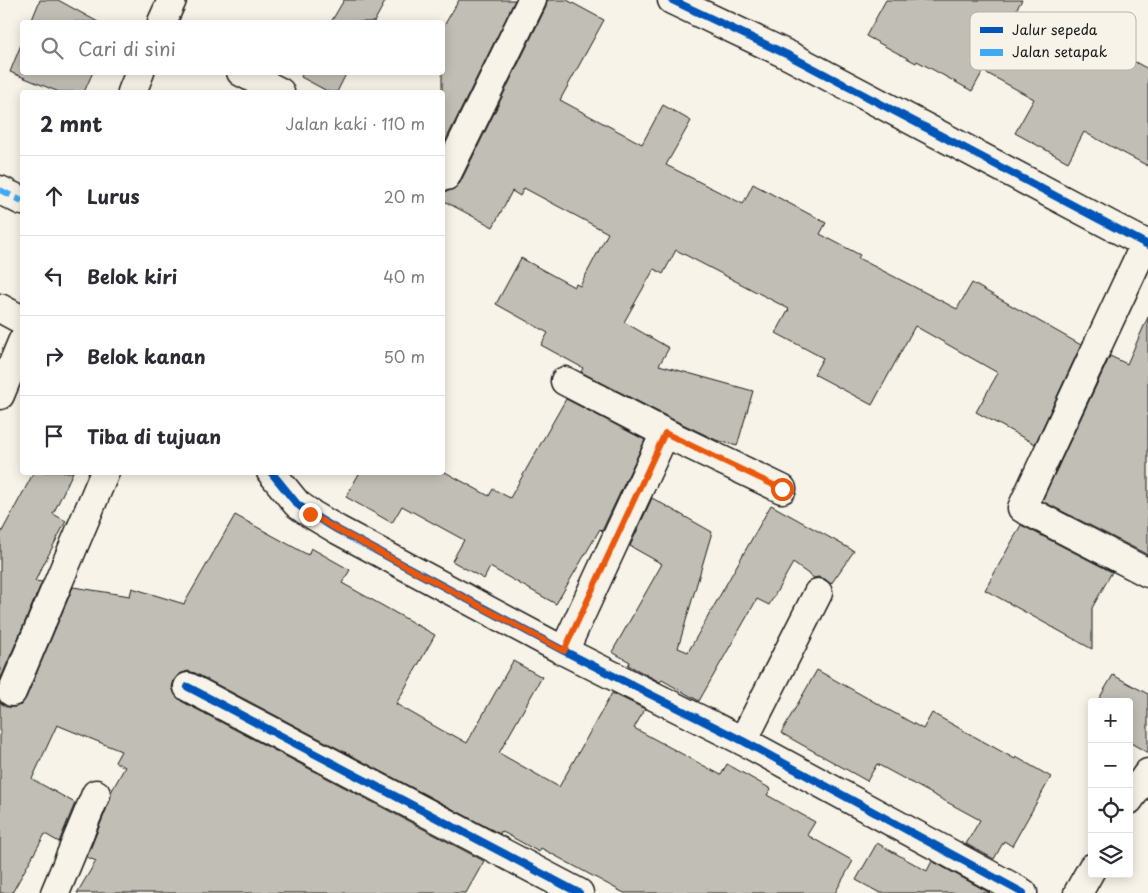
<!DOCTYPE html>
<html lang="id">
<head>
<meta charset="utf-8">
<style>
  body { margin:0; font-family:"Playpen Sans",sans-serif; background:#f2f2f3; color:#2b2b33 }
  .controls { position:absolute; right:15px; bottom:15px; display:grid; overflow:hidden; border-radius:5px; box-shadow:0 2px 12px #0003 }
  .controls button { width:45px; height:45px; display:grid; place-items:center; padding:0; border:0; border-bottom:1px solid #e1e1e2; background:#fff; color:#2b2b33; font:25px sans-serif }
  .stop { position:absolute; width:15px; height:15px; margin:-11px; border:4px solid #ea580c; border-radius:50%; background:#fff }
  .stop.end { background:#ea580c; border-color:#fff; box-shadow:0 1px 5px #0008 }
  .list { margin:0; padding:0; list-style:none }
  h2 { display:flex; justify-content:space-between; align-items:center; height:65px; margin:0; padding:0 20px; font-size:21px }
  h2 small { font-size:16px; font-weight:400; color:#7c7c81 }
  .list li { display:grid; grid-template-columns:32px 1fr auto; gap:15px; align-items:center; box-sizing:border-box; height:80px; padding:0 20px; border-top:1px solid #e1e1e2 }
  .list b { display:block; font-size:19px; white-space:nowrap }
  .list em { font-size:16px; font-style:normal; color:#7c7c81 }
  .icon { flex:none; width:28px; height:28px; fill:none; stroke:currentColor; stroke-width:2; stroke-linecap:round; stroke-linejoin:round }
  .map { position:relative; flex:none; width:1148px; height:893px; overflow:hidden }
  .search { position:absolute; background:#fff; box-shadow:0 2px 12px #0003; left:20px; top:20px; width:425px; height:55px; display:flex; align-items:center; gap:12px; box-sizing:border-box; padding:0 18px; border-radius:5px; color:#7c7c81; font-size:19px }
  .panel { position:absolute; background:#fff; box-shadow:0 2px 12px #0003; left:20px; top:90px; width:425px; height:385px; border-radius:5px }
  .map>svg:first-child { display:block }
  .building { fill:#c0beb5; stroke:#1c1c1c }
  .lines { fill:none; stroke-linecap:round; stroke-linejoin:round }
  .minor-casing { stroke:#1c1c1c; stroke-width:31 }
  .minor { stroke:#f7f3e8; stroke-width:28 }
  .quiet { stroke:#3fa9f5; stroke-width:6; stroke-dasharray:12 6; stroke-linecap:butt }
  .cycleway-casing { stroke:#f7f3e8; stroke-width:11 }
  .cycleway { stroke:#0057b8; stroke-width:8 }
  .route { stroke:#ea580c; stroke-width:6 }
  .key { fill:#f7f3e8; stroke:#b5b2ab; stroke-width:1 }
  .key-label { font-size:14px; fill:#1c1c1c }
</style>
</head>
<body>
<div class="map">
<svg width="1148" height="893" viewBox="0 0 1148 893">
  <rect width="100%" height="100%" fill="#f7f3e8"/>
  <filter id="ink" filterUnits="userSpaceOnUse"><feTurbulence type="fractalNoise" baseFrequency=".02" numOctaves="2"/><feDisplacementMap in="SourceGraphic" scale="10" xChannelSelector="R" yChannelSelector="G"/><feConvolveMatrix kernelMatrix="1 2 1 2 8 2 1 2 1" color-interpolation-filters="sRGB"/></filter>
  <g filter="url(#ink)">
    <g class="building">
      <polygon points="40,0 58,0 98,22 31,22"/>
      <polygon points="344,0 386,0 374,22 331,22"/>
      <polygon points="459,0 515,0 442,148 442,29"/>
      <polygon points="547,0 567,0 604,20 560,100 642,144 663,105 691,121 666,165 743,204 753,184 826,223 820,234 860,255 858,258 957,309 972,283 1081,345 1035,444 976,412 998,373 915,326 872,405 814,374 823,358 776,333 789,309 676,250 663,274 654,269 624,322 669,348 659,365 753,391 737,446 716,440 672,419 581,372 583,368 541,345 548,333 496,304 521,258 574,287 576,284 580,286 608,233 524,188 520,196 512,191 493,227 442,200 442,191 448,191 454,189 460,183 546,7"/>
      <polygon points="886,0 1022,0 1009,22 1061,50 1073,28 1148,69 1148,166 1084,132 1068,162 1015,133 1034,99 983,71 972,91 917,61 916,63 866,36"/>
      <polygon points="22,42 22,72 93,72 84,92 59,92 10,72"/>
      <polygon points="303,72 347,72 337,92 329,92 301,77"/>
      <polygon points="1148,317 1148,555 1042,501 1110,356 1127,364"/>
      <polygon points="566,399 645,440 602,531 600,529 556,604 490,567 484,579 452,561 464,540 402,506 392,523 346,497 360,472 445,472 489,496 493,489 510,498"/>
      <polygon points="34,472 73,472 53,514 66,521 35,581 42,582 0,680 0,535"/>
      <polygon points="652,498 712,532 678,648 688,652 771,505 854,551 831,584 825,579 818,577 814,578 793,563 769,605 757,599 699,701 662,680 660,682 628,665 630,662 612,652 662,564 630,546"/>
      <polygon points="235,515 308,555 311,548 350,570 342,583 435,635 396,704 450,735 451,734 467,743 513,661 542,677 499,753 559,787 612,693 645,709 634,728 721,775 727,764 771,789 767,795 815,822 807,835 853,861 835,893 624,893 541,848 539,852 501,831 500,834 195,673 188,671 179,674 174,680 172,687 175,695 181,701 484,861 466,893 77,893 96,861 87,857 110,800 111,792 125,767 115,762 121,751 57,725 32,779 75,803 59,842 45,834 12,893 0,893 0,702 6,707 14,707 21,705 26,698 73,587 130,596 132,588 184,604"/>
      <polygon points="1021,525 1112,572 1092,608 1092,649 985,590"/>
      <polygon points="817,670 923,729 932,713 1015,759 1016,757 1051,777 1012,846 1004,841 994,859 966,844 980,820 877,764 867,781 781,733"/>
      <polygon points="1113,675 1148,694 1148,753 1129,742 1129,702 1097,702"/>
      <polygon points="877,843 927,871 932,861 990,893 880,893 856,880"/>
    </g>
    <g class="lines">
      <defs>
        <g id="minor">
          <polyline points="672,0 790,56 1148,245"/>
          <polyline points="162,22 172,0"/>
          <polyline points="241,72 280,92"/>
          <polyline points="132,92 140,72"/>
          <polyline points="446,176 532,0"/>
          <polyline points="0,190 22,201"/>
          <polyline points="1145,244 1022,508 1148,573"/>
          <polyline points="0,308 22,320"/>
          <polyline points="565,381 665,433 782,489"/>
          <polyline points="0,395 22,342"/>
          <polyline points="271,472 297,504 311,514 338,530 564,651 743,741 1023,893"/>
          <polyline points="564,651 665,433"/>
          <polyline points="188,687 579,893"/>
          <polyline points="12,692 105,472"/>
          <polyline points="743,741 818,593"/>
          <polyline points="1129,800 1148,773"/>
          <polyline points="55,893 96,794"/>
          <polyline points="1078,893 1092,868"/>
        </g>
      </defs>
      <use href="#minor" class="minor-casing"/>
      <use href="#minor" class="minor"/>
      <polyline class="quiet" points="0,190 22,201"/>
      <defs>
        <g id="cycleway">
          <polyline points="672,0 790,56 1148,245"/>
          <polyline points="271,472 297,504 311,514 338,530 564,651 743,741 1023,893"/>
          <polyline points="188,687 579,893"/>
        </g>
      </defs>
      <use href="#cycleway" class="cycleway-casing"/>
      <use href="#cycleway" class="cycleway"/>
    </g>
  </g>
  <g class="lines" filter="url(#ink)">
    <polyline class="route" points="310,514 338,530 564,651 665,433 782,489"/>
  </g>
  <rect x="970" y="12" width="166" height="58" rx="8" class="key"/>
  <rect x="980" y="27" width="23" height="6" fill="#0057b8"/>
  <rect x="980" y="49" width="23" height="7" fill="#3fa9f5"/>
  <g class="key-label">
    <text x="1012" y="35">Jalur sepeda</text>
    <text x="1012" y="57">Jalan setapak</text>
  </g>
</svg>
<div class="controls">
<button>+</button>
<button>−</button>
<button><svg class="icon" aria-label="locate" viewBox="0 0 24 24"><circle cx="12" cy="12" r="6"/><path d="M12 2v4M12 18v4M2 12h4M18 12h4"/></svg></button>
<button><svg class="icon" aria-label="layers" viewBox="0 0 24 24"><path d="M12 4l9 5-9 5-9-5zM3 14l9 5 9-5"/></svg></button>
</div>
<div class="stop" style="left:782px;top:489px"></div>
<div class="stop end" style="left:310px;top:514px"></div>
<div class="search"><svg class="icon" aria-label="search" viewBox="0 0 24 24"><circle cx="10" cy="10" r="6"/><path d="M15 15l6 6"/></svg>Cari di sini</div>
<section class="panel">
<h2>2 mnt<small>Jalan kaki · 110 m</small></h2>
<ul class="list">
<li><svg class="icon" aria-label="ahead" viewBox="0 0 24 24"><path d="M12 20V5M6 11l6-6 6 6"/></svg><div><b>Lurus</b></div><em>20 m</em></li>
<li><svg class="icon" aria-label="left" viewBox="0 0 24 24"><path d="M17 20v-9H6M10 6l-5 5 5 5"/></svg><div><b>Belok kiri</b></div><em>40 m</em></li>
<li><svg class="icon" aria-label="right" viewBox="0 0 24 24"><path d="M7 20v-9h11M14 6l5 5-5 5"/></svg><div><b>Belok kanan</b></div><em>50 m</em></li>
<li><svg class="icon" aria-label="arrive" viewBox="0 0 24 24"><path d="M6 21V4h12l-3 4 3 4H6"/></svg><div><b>Tiba di tujuan</b></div></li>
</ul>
</section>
</div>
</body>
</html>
